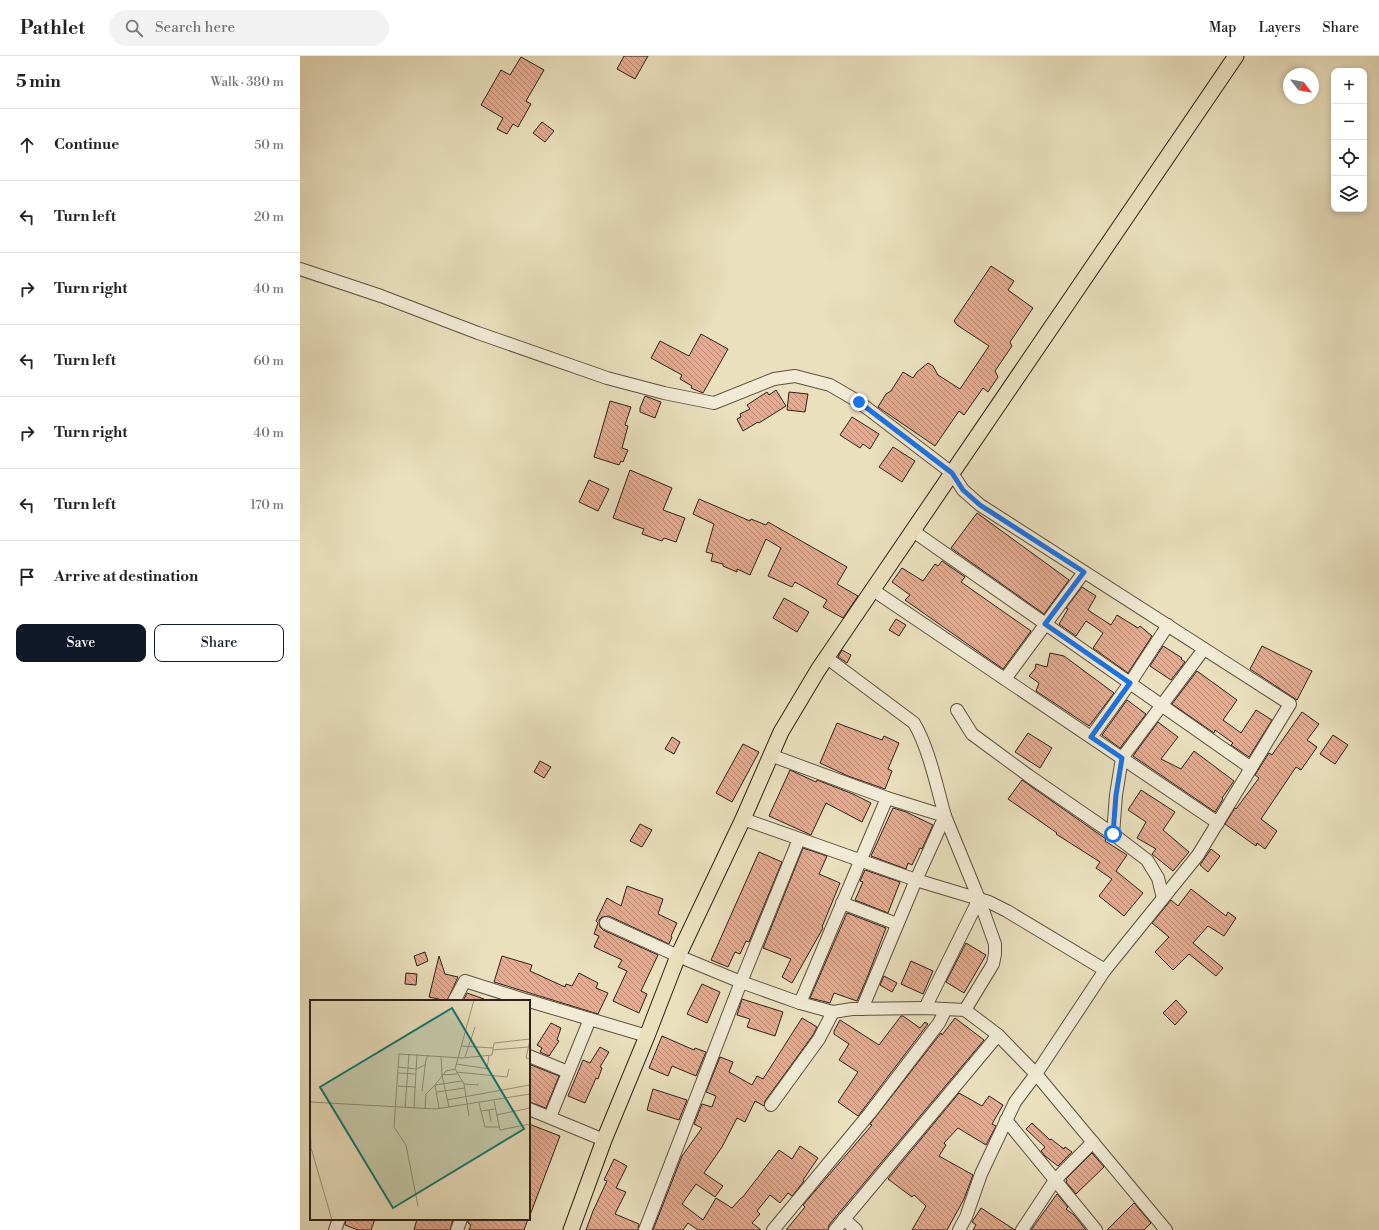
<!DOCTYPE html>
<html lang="en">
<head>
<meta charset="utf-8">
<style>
  body { margin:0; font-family:"Libre Bodoni",serif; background:#f2f2f2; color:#222 }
  .controls { position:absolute; right:12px; top:12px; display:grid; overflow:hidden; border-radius:8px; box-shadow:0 2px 6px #0003 }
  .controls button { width:36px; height:36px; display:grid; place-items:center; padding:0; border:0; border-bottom:1px solid #e0e0e0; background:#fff; color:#222; font:20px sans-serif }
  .compass { position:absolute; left:983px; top:12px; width:36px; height:36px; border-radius:50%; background:#fff; box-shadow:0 2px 6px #0003; rotate:121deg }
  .stop { position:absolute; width:12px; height:12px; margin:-9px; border:3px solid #1a73e8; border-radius:50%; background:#fff }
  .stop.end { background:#1a73e8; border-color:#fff; box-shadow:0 1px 4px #0008 }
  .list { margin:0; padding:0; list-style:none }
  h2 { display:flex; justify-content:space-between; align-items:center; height:52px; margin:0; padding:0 16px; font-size:17px }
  h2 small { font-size:13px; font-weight:400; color:#767676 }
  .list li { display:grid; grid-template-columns:26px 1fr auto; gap:12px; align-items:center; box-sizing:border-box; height:72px; padding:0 16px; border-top:1px solid #e0e0e0 }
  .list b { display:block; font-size:15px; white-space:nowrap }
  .list em { font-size:13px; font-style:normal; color:#767676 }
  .actions { display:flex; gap:8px; padding:12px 16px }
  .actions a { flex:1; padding:9px 0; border:1px solid #111827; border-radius:8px; text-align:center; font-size:14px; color:#111827 }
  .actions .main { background:#111827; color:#fff }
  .icon { flex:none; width:22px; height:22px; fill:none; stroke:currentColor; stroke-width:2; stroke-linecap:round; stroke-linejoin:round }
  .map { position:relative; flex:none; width:1079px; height:1174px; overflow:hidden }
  header { display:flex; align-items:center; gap:24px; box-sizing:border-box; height:56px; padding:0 20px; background:#fff; border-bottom:1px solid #e0e0e0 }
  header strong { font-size:19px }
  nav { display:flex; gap:22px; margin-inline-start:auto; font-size:14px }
  .search { width:280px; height:36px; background:#f2f2f2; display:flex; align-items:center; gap:10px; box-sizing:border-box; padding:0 14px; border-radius:22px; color:#767676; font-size:15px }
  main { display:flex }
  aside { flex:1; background:#fff }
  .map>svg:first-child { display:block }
  .building { fill:url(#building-back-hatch); stroke:#2e2018 }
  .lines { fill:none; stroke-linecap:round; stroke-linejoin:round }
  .minor-casing { stroke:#5d5042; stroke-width:14 }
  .major-casing { stroke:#2e2018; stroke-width:17 }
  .minor { stroke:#f1ebd5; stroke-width:12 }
  .major { stroke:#eae0be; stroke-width:15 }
  .route { stroke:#1a73e8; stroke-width:5 }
  .inset-road { fill:none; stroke:#9f937c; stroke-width:1 }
  .view { fill:#0f766e; fill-opacity:0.15; stroke:#0f766e; stroke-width:2 }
  .inset-edge { fill:none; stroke:#2e2018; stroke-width:2 }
</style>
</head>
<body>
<header>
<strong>Pathlet</strong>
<div class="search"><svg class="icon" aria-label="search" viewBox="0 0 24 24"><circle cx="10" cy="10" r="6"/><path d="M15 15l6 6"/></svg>Search here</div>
<nav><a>Map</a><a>Layers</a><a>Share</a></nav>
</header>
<main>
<aside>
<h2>5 min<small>Walk · 380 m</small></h2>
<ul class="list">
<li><svg class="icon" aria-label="ahead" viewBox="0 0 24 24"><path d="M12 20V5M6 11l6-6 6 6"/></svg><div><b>Continue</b></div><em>50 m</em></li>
<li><svg class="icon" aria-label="left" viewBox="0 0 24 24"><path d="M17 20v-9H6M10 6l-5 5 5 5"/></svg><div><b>Turn left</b></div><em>20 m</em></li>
<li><svg class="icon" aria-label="right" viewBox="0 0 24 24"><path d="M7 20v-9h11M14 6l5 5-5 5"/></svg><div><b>Turn right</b></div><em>40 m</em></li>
<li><svg class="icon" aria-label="left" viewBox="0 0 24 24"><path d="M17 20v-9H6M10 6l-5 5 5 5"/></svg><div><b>Turn left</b></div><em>60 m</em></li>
<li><svg class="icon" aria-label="right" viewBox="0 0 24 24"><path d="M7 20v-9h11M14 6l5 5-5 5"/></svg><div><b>Turn right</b></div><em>40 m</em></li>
<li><svg class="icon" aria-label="left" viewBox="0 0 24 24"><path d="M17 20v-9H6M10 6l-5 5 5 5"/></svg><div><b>Turn left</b></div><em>170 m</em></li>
<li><svg class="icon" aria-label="arrive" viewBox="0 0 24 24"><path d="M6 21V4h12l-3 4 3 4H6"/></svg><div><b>Arrive at destination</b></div></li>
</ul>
<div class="actions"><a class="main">Save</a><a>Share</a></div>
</aside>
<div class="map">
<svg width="1079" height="1174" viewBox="0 0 1079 1174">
  <defs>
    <pattern id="building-back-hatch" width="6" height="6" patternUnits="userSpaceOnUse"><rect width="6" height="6" fill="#e5aa8f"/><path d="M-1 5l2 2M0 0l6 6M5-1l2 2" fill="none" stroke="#ba8a74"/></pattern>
  </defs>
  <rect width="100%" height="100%" fill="#eae0be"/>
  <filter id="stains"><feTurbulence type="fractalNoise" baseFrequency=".005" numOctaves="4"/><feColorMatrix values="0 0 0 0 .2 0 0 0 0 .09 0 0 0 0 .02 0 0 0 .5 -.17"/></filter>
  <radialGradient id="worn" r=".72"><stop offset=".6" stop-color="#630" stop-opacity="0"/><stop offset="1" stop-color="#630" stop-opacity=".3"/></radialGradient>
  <g class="building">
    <polygon points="324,0 348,0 335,23 317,13"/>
    <polygon points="221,1 244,14 226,45 231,48 218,71 213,68 207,78 197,73 203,62 181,49 201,14 210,19"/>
    <polygon points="242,66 254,75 245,86 233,77"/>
    <polygon points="691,210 714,225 708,234 733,252 710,286 712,290 695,315 698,321 688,336 683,332 664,359 659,355 635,390 578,351 586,338 591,335 603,316 613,322 617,316 628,307 633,310 638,319 660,333 689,290 657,269 654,265"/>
    <polygon points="401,278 428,293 403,337 391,332 392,330 380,323 382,319 351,302 360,285 389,300"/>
    <polygon points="476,334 486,350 459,367 458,366 443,375 437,363 441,361 440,358 450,353 447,349 467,336 469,339"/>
    <polygon points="489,336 508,338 505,356 487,354"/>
    <polygon points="345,340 361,346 355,362 340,356 340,352"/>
    <polygon points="310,345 331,351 325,369 328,370 322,392 328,394 323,406 321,405 319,409 294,401"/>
    <polygon points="552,361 579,378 570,393 563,388 560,392 540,379"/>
    <polygon points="593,391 615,405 602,426 579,411"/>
    <polygon points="330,414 372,432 363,454 385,462 376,486 364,482 362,485 342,478 344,473 313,462"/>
    <polygon points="289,424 309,433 298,455 279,446"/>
    <polygon points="399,443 450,465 451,463 466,469 468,466 547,511 537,528 558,540 543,562 523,551 527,544 495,526 492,531 468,520 481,492 466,483 450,519 437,513 437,516 423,510 423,508 411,505 413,498 406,496 414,468 393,458"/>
    <polygon points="677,457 769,524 744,558 651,492"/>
    <polygon points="642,505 665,521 661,526 731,575 703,613 605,544 610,539 592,526 602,512 623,525 635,508 638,510"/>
    <polygon points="782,531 796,540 788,554 797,560 811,569 817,559 838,572 840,570 852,580 828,617 793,592 803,577 795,571 786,565 776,580 759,568 768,553 766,552"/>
    <polygon points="484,542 509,556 497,576 473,562"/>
    <polygon points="596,563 606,569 599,580 589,574"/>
    <polygon points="863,590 882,602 881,603 885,606 871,624 850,610"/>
    <polygon points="962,590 1012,615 997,644 950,613"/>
    <polygon points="542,594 551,599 547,607 538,601"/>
    <polygon points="750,597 764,600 814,637 789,670 736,635 739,627 729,620 735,613 736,608 747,611"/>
    <polygon points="897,615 937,644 923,664 941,677 956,654 972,664 949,701 931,689 933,687 915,674 914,677 872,648"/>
    <polygon points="827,644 846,658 820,692 802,679"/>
    <polygon points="1002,656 1019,668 1007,684 1017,691 1001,714 996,711 961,763 977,775 965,793 957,787 956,790 925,768 935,752 936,753 959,722 955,719 969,697 972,699"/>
    <polygon points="858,666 878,681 861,703 881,713 894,695 934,725 922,742 923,743 915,756 833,700"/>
    <polygon points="537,667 582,684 584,680 599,687 588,713 592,715 585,733 548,720 520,707"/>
    <polygon points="728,677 752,692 740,712 715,696"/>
    <polygon points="1033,679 1048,689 1035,708 1020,698"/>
    <polygon points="372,681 380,686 374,698 365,693"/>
    <polygon points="443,688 459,696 432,746 416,737"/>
    <polygon points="240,705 251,711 244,722 234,716"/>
    <polygon points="490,714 516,726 517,724 553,738 571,747 562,766 526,747 511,779 469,760"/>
    <polygon points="722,724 806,783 805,785 827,799 816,815 843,837 824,860 799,840 812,823 796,812 800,806 756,778 757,777 708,743"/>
    <polygon points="841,734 875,756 863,774 889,796 873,815 852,798 856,793 837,782 846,766 828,754"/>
    <polygon points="593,752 606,756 633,769 622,793 620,792 612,809 608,807 606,813 571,800"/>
    <polygon points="340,768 352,774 342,791 330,785"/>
    <polygon points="503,792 527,800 519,818 540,827 522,871 523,872 492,927 482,921 491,903 463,892"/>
    <polygon points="911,793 920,800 908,816 900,809"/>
    <polygon points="459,796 482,806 449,886 446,885 440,898 435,896 428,911 411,904"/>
    <polygon points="565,814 600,826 588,857 555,844 563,826 560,825"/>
    <polygon points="327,830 363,843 358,858 377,867 371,880 372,881 369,888 309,860 302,861 299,864 300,871 303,874 358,899 341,935 347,938 339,957 313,945 327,915 318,911 322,904 294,891 299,880 294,878 298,867 296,865 307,842 321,850"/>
    <polygon points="891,833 926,860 928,856 936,862 924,880 908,870 893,887 923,912 916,920 889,898 873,914 855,896 869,881 852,867 871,844 878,850"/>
    <polygon points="547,857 586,872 567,922 557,945 534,937 530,947 510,942"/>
    <polygon points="666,887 686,899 664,937 646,926"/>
    <polygon points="125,896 128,905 117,910 114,900"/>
    <polygon points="139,900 145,918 158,921 147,945 129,941"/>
    <polygon points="202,900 232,909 230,915 265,931 266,928 272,930 279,917 298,927 296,932 308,937 298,958 194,926"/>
    <polygon points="611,905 633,915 623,938 601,928"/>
    <polygon points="106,917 117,918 116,929 105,928"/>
    <polygon points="584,920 597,927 592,936 580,929"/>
    <polygon points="402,928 420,936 407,967 387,958"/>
    <polygon points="167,937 184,943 184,945 163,945"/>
    <polygon points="442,943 483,956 475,980 447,971 450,963 437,959"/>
    <polygon points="876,944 887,956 875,969 863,957"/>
    <polygon points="601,960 603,960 620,972 625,966 628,968 558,1060 538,1046 558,1016 539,1004 549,988 534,978 534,975 540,964 579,989"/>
    <polygon points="502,962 517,971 513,979 465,1045 464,1050 455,1045 445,1066 437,1062 422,1091 404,1117 423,1130 415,1141 396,1128 382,1148 403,1164 416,1142 432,1152 441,1142 442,1142 479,1094 492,1103 500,1090 518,1102 503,1124 504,1125 492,1140 488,1137 480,1147 470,1139 457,1155 460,1158 452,1167 461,1174 398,1174 388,1167 383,1174 353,1174 382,1100 402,1072 394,1068 402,1048 412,1051 416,1040 406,1036 420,1001 433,1006 429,1016 452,1029 457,1020 463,1023"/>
    <polygon points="655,962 684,984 538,1158 529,1169 528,1174 486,1174 505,1151 503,1149 572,1069 570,1068 641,977 642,979"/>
    <polygon points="251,967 261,972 257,984 259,985 249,1000 240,996 242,992 237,989"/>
    <polygon points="362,980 394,994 395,992 406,996 396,1020 372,1010 368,1020 349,1012"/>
    <polygon points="300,991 309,996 300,1011 302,1012 298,1023 296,1022 285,1047 268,1040 283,1004 290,1007"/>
    <polygon points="231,1009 259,1020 246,1052 229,1046 229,1013"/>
    <polygon points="353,1033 387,1044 379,1064 347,1054"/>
    <polygon points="659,1037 682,1050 689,1040 703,1049 692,1068 696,1070 686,1089 658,1072 644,1087 646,1089 639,1100 673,1119 664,1143 647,1174 612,1174 626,1150 614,1139 612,1141 588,1123"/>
    <polygon points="732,1067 750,1084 751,1083 764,1093 765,1091 772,1096 758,1110 745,1100 741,1095 745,1091 726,1073"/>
    <polygon points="229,1068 260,1080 230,1159 229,1159"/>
    <polygon points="792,1097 804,1111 776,1138 766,1126 767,1125 766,1123"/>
    <polygon points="314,1103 327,1110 316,1132 326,1136 315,1158 339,1168 338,1174 286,1174 293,1155 307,1125 304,1124"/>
    <polygon points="757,1138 768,1151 766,1153 774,1159 786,1174 731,1174"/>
    <polygon points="834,1147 851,1167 844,1174 807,1174"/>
    <polygon points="681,1152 715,1174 673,1174 676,1169 672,1166"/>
    <polygon points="46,1163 75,1163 71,1174 58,1174 45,1169"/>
    <polygon points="117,1163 153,1163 150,1174 114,1174"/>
    <polygon points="168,1163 228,1163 224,1174 169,1174 171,1169 168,1167"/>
  </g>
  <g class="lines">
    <defs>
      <g id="minor">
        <polyline points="0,213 81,240 178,277 307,322 364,337 414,347 474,323 495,320 530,329 559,346 652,417 663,434 680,449 990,648 898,799 805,914 736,1018 715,1046 681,1118 666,1161 659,1174"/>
        <polyline points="613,475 951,712"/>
        <polyline points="573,534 918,767"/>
        <path d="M 527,602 L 614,667 C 629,692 637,732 645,760 L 616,824 L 562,953"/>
        <polyline points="705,623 784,516"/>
        <polyline points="657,654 672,678 729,720 813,778 847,804 858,822 863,842"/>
        <polyline points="791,681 830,627 868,569"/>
        <polyline points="470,699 587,742 645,760 679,843 695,888 695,898 693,908 665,954"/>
        <polyline points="443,763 616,824 679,843 625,952"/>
        <polyline points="813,778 816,739 822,702 904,593"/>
        <polyline points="679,843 689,846 707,855 805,914"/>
        <polyline points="542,847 597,868"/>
        <polyline points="306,867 378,900 441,926 500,947 533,956 552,953 625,952 665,954 698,979 736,1018 866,1174"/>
        <polyline points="154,945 165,925 228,945"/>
        <polyline points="229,945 347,980"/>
        <polyline points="500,947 587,742"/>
        <polyline points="229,1000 268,1016"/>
        <polyline points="471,1049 519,983 533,956"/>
        <polyline points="229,1053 304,1084"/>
        <polyline points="250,1061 290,963"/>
        <polyline points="706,1064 796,1174"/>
        <polyline points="544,1163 556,1174"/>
        <polyline points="35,1174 39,1163"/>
        <polyline points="157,1174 161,1163"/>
        <polyline points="345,1174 441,926 499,783"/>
        <polyline points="473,1174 570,1057 639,967 646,953"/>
        <polyline points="535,1174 698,979"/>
        <polyline points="722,1174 755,1124 793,1086"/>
      </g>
      <polyline id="major" points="271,1174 304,1084 347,980 378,900 443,763 481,676 518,614 936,0"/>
    </defs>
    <use href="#minor" class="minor-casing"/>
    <use href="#major" class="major-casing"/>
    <use href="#minor" class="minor"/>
    <use href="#major" class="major"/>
  </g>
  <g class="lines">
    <polyline class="route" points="559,346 652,417 663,434 680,449 784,516 745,568 830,627 791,681 822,702 816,739 813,778"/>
  </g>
  <g transform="translate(10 944)">
    <rect width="220" height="220" fill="#eae0be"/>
    <path class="inset-road" d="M 220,40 L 216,58 L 220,59M 151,46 L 183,48M 183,50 L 218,47M 131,57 L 132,75M 155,57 L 165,27M 146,64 L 180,69M 88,67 L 106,69 L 115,65M 177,69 L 179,55M 146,72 L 197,77 L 199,69M 88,73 L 106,74M 154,84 L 169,85M 88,86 L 105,87M 112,91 L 116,59 L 119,55M 127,92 L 155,88M 137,100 L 220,85M 184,101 L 190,130 L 220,124M 0,102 L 126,109 L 220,94M 169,103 L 175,127 L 189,127M 139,107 L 132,75 L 147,74M 95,108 L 99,54M 104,108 L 107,54M 129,108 L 125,85 L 136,71 L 145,69M 115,109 L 116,94 L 125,85 L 152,81M 179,110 L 181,122M 171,111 L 185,109M 186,115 L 220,108M 159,116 L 154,84 L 145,69 L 164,0M 0,122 L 1,148 L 22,220M 108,206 L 96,145 L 84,127 L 89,54 L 152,58 L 182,55 L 184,43 L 220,39"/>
    <path class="view" d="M 142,8 L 214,129 L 83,208 L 10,87 Z"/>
    <rect width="220" height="220" class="inset-edge"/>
  </g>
  <rect width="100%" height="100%" filter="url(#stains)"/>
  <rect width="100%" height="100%" fill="url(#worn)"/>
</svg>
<div class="controls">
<button>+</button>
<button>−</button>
<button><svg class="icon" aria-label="locate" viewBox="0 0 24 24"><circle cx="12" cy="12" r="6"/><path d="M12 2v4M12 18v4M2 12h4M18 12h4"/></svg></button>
<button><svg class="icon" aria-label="layers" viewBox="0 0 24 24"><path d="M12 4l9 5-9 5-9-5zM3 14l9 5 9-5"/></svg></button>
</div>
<svg class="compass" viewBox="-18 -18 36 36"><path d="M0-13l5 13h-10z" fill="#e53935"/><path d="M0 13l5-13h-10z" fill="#767676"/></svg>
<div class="stop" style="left:813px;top:778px"></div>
<div class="stop end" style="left:559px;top:346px"></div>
</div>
</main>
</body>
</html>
